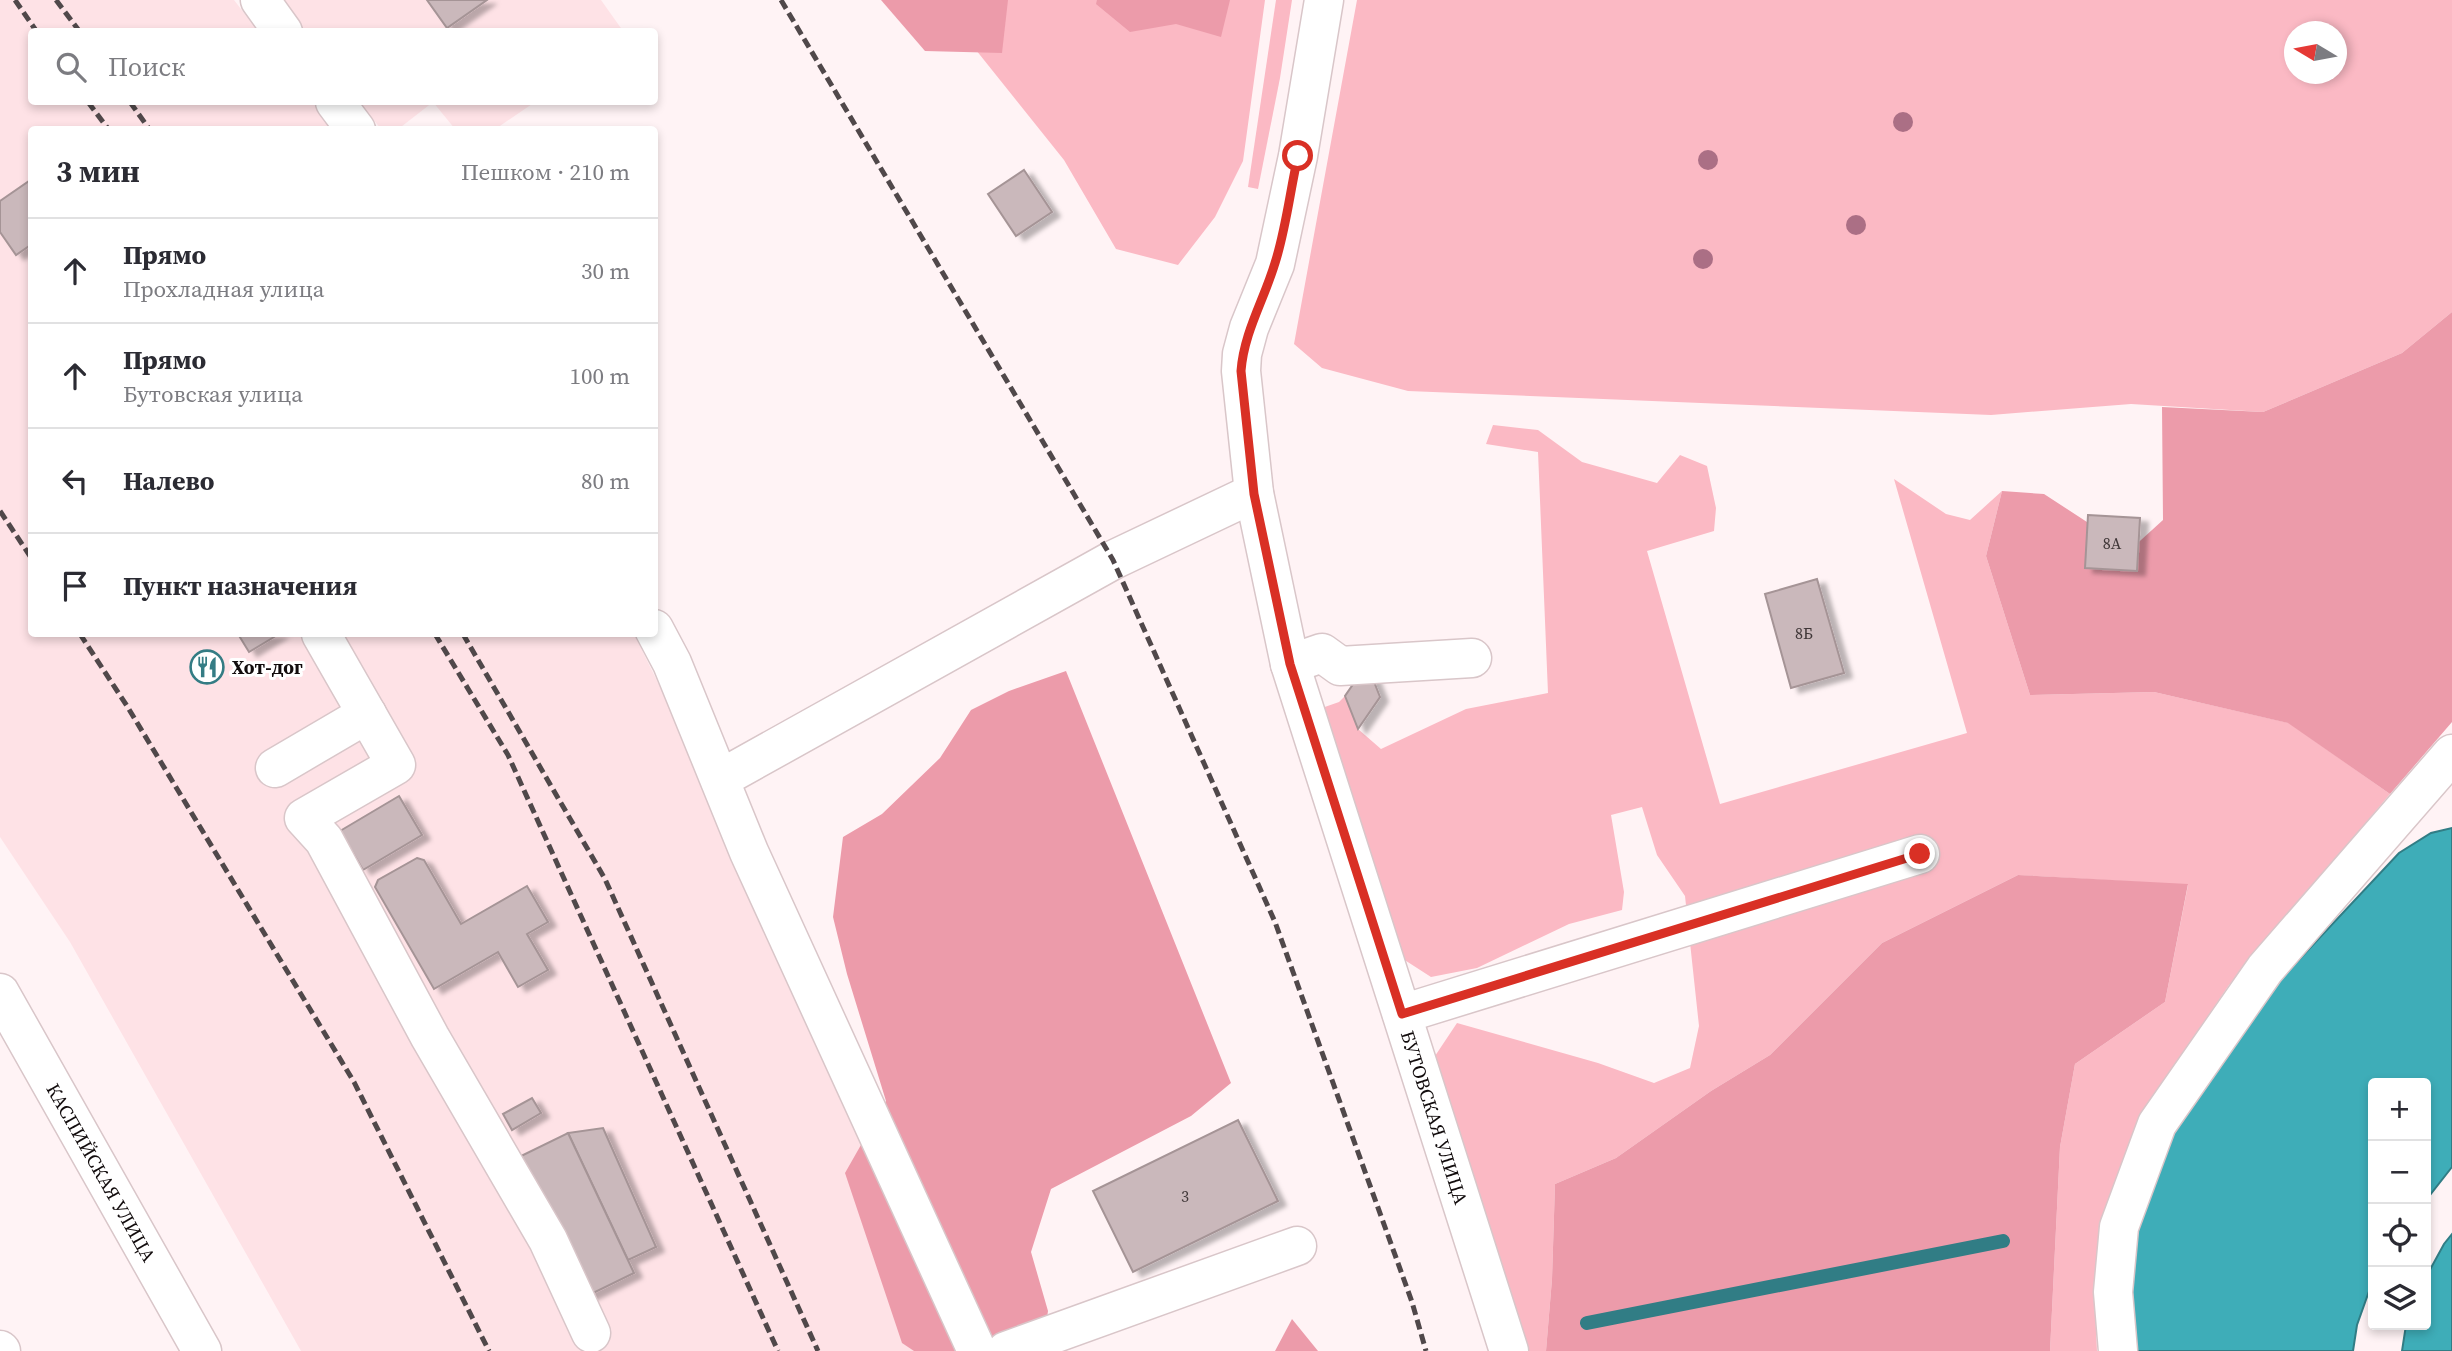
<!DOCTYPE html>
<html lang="ru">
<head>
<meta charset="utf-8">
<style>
  body { margin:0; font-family:"Source Serif 4",serif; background:#f7f7f7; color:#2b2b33 }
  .controls { position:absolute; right:21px; bottom:21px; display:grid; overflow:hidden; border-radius:7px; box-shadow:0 4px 10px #0003 }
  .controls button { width:63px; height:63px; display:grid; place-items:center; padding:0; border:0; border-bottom:2px solid #e1e1e2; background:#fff; color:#2b2b33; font:35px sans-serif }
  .compass { position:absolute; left:2284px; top:21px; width:63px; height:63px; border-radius:50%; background:#fff; box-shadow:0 4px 10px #0003; rotate:280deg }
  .stop { position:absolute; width:21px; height:21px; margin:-16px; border:5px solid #d93025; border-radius:50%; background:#fff }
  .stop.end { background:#d93025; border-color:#fff; box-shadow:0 2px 7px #0008 }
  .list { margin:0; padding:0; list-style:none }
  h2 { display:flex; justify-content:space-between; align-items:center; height:91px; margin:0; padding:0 28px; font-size:30px }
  h2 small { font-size:23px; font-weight:400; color:#7c7c81 }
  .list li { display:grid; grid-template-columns:46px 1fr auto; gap:21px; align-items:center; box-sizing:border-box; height:105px; padding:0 28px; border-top:2px solid #e1e1e2 }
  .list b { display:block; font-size:26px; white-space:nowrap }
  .list p { margin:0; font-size:23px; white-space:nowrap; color:#7c7c81 }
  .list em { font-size:23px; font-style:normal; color:#7c7c81 }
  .icon { flex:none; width:38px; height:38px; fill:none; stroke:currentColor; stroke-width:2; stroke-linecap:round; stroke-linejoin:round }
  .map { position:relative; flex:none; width:2452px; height:1351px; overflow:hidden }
  .search { position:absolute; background:#fff; box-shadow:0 4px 10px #0003; left:28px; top:28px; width:630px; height:77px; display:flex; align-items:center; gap:18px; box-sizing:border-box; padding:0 24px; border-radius:7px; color:#7c7c81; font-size:26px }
  .panel { position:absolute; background:#fff; box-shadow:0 4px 10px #0003; left:28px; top:126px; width:630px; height:511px; border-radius:7px }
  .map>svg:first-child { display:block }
  .built { fill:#fee2e6 }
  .green { fill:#fbb9c4; fill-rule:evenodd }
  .forest { fill:#ec9baa }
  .water { fill:#3eadb8; stroke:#317d85; stroke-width:2 }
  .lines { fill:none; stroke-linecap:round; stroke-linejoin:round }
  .stream { stroke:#317d85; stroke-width:14 }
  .building { fill:#cab8bb; stroke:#a59496; stroke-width:2; filter:url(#shadow) }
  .minor-casing { stroke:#d9c6c9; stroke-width:41 }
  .major-casing { stroke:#d9c6c9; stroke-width:41 }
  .minor { stroke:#fff; stroke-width:38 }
  .major { stroke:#fff; stroke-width:38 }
  .rail { stroke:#50484a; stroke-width:5; stroke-dasharray:10 5; stroke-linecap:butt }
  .tree { fill:#ab6f85 }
  .route { stroke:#d93025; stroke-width:9 }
  .labels { text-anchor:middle; stroke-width:6; stroke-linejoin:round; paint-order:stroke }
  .number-label { font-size:16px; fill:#403738 }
  .poi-label { font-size:19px; font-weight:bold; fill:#120c0d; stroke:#fff; text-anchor:start }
  .street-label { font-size:19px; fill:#120c0d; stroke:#fff }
</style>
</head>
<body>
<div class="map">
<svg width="2452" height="1351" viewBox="0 0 2452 1351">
  <defs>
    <filter id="shadow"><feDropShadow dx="8" dy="4.5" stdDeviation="2" flood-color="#0004"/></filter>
  </defs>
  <rect width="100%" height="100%" fill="#fff3f5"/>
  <g class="built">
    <polygon points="0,0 234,0 258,31 32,32 32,102 312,102 334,129 32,130 32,634 634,634 664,695 875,1176 928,1351 301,1351 70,942 0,837"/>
    <polygon points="280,0 601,0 623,31 304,31"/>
    <polygon points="359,102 433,102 397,130 381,129"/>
    <polygon points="433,102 535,102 494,130 455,129"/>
  </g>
  <g class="green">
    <polygon points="936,0 1265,0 1243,161 1215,217 1178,265 1116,249 1064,160"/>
    <polygon points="1276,0 1292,0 1280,78 1258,189 1248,187"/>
    <path d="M 1357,0 L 2452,0 L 2452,312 L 2402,353 L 2263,412 L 2131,404 L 1991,415 L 1408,391 L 1322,368 L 1294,344 ZM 2294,32 L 2336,32 L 2336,74 L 2294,74 Z"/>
    <polygon points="1493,425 1538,430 1582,462 1657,483 1680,455 1707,466 1716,508 1714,531 1647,551 1720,804 1967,733 1894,479 1946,514 1970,520 2002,491 1986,556 2030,695 2154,692 2289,723 2390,794 2229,985 2154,1096 2105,1220 2096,1264 2095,1307 2097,1351 2050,1351 2060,1147 2075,1064 2165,1002 2188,885 2018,875 1882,943 1770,1055 1711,1091 1616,1158 1555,1184 1552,1279 1546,1351 1526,1351 1433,1059 1457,1023 1598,1063 1654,1083 1690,1068 1699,1026 1685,896 1657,855 1642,807 1611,815 1624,892 1622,910 1569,924 1477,968 1431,977 1400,957 1319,709 1339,702 1345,696 1358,729 1381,749 1466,709 1548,693 1538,452 1486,444"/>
  </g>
  <g class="forest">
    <polygon points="881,0 1008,0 1002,53 925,51"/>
    <polygon points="1097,0 1230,0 1221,37 1176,24 1130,32 1096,4"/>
    <polygon points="2452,312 2452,722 2390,794 2288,723 2154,692 2030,695 1986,556 2002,491 2044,494 2130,550 2163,520 2162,407 2263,412 2402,353"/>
    <polygon points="1066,671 1231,1083 1191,1116 1051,1189 1031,1252 1048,1311 1042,1351 914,1351 902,1343 845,1173 886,1101 847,974 833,917 843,837 882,814 940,758 971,710 1009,691"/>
    <polygon points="2018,875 2188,884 2165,1002 2075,1064 2060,1147 2050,1351 1546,1351 1552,1279 1555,1184 1616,1158 1711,1091 1770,1055 1882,943"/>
    <polygon points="1292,1319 1318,1351 1275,1351"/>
  </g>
  <g class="water">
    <polygon points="2452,828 2452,1167 2426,1200 2426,1083 2373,1083 2373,1280 2357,1325 2353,1351 2135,1351 2128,1251 2161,1145 2248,1014 2399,853 2431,833"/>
    <polygon points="2452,1234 2452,1351 2402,1351 2406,1325 2426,1325 2426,1277 2444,1244"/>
  </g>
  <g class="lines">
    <polyline class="stream" points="1587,1323 2003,1241"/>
  </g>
  <g class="building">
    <polygon points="427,0 487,0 447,28"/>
    <polygon points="1024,170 1052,212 1016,236 988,194"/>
    <polygon points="32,179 32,244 16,255 0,232 0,201"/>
    <polygon points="2088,515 2140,518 2137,571 2085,568"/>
    <polygon points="1817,579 1844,673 1791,688 1765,594"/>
    <polygon points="238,634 279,634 249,652"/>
    <polygon points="1367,664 1380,697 1358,729 1345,696"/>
    <polygon points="399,796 422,835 363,870 340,831"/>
    <polygon points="417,858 424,860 461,924 527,886 548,922 527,934 548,970 518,987 498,952 434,989 375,887 378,880"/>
    <polygon points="532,1098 541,1113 512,1130 503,1114"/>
    <polygon points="1238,1120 1278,1201 1133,1272 1093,1191"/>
    <polygon points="603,1128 656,1247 628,1260 568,1133"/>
    <polygon points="568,1133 634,1273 585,1297 519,1157"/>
  </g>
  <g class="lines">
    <defs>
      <g id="minor">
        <polyline points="260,0 283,32"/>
        <path id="s1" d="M 1324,0 L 1298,156 L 1275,264 L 1249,328 L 1242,354 L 1241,371 L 1254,493 L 1290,664 L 1509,1351"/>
        <polyline points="335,102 356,130"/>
        <polyline points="654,629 672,663 749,852 977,1351"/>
        <polyline points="321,634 396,765 304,818 324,840 430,1037 548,1240 591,1333"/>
        <polyline points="1290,664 1322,653 1340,666 1472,658"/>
        <polyline points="275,768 367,714"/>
        <polyline points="720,779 1113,560 1254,493"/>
        <polyline points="1402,1014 1920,854"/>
        <polyline points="0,1350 1,1351"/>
        <polyline points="1006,1351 1297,1246"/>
        <polyline points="2118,1351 2113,1292 2119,1227 2157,1124 2265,969 2452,754"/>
      </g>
      <g id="major">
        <path id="s2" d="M 0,993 L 202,1351"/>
      </g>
    </defs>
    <use href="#minor" class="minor-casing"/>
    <use href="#major" class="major-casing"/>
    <use href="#minor" class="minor"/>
    <use href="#major" class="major"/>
    <g class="rail">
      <polyline points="15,0 37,32"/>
      <polyline points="56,0 80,32"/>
      <polyline points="781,0 1113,560 1275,922 1412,1302 1426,1351"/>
      <polyline points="88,102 109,130"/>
      <polyline points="130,102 150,130"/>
      <polyline points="0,511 32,559"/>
      <polyline points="80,634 127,706 354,1082 489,1351"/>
      <polyline points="435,634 508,755 778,1351"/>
      <polyline points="463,634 605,879 818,1351"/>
    </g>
  </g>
  <g class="tree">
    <circle cx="1903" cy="122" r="10"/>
    <circle cx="1708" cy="160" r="10"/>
    <circle cx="1856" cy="225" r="10"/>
    <circle cx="1703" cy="259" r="10"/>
  </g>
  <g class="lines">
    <path class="route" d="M 1298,156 C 1290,191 1286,229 1275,263 C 1264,300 1244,332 1241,371 L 1254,494 L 1290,664 L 1402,1014 L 1920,854"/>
  </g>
  <defs>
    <symbol id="restaurant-ring" viewBox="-11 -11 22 22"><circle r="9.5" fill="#fff" stroke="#347c84" stroke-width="1.5"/><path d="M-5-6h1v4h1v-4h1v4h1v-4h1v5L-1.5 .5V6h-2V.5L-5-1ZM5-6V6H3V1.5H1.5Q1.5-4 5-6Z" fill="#347c84"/></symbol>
  </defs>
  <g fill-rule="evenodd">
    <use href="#restaurant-ring" x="188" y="648" width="38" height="38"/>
  </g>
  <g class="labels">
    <g class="number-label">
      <text x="2112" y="549">8А</text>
      <text x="1804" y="639">8Б</text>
      <text x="1185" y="1202">3</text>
    </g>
    <g class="poi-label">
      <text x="232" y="674">Хот-дог</text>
    </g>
    <g class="street-label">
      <text dy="7" stroke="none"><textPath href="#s1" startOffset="1155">БУТОВСКАЯ УЛИЦА</textPath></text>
      <text dy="7" stroke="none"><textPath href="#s2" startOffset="206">КАСПИЙСКАЯ УЛИЦА</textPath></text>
    </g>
  </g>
</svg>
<div class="controls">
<button>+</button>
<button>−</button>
<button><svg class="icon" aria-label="locate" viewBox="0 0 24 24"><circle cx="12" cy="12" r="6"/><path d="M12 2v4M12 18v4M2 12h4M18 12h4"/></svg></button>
<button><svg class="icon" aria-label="layers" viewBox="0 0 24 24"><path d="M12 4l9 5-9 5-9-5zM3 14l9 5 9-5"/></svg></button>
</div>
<svg class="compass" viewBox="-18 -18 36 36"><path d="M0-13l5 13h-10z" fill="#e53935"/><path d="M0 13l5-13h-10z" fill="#7c7c81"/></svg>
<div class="stop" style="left:1298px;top:156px"></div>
<div class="stop end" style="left:1920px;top:854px"></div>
<div class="search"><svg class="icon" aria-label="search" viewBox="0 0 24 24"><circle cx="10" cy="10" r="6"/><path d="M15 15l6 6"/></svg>Поиск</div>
<section class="panel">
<h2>3 мин<small>Пешком · 210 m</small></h2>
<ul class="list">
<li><svg class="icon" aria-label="ahead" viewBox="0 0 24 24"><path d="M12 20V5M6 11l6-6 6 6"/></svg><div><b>Прямо</b><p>Прохладная улица</p></div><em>30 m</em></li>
<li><svg class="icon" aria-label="ahead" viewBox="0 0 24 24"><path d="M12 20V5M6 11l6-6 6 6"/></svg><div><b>Прямо</b><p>Бутовская улица</p></div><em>100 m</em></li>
<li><svg class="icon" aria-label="left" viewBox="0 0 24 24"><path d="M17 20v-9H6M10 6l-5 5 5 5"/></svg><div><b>Налево</b></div><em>80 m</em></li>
<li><svg class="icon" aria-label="arrive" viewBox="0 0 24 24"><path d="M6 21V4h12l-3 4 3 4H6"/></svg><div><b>Пункт назначения</b></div></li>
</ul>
</section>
</div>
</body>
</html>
